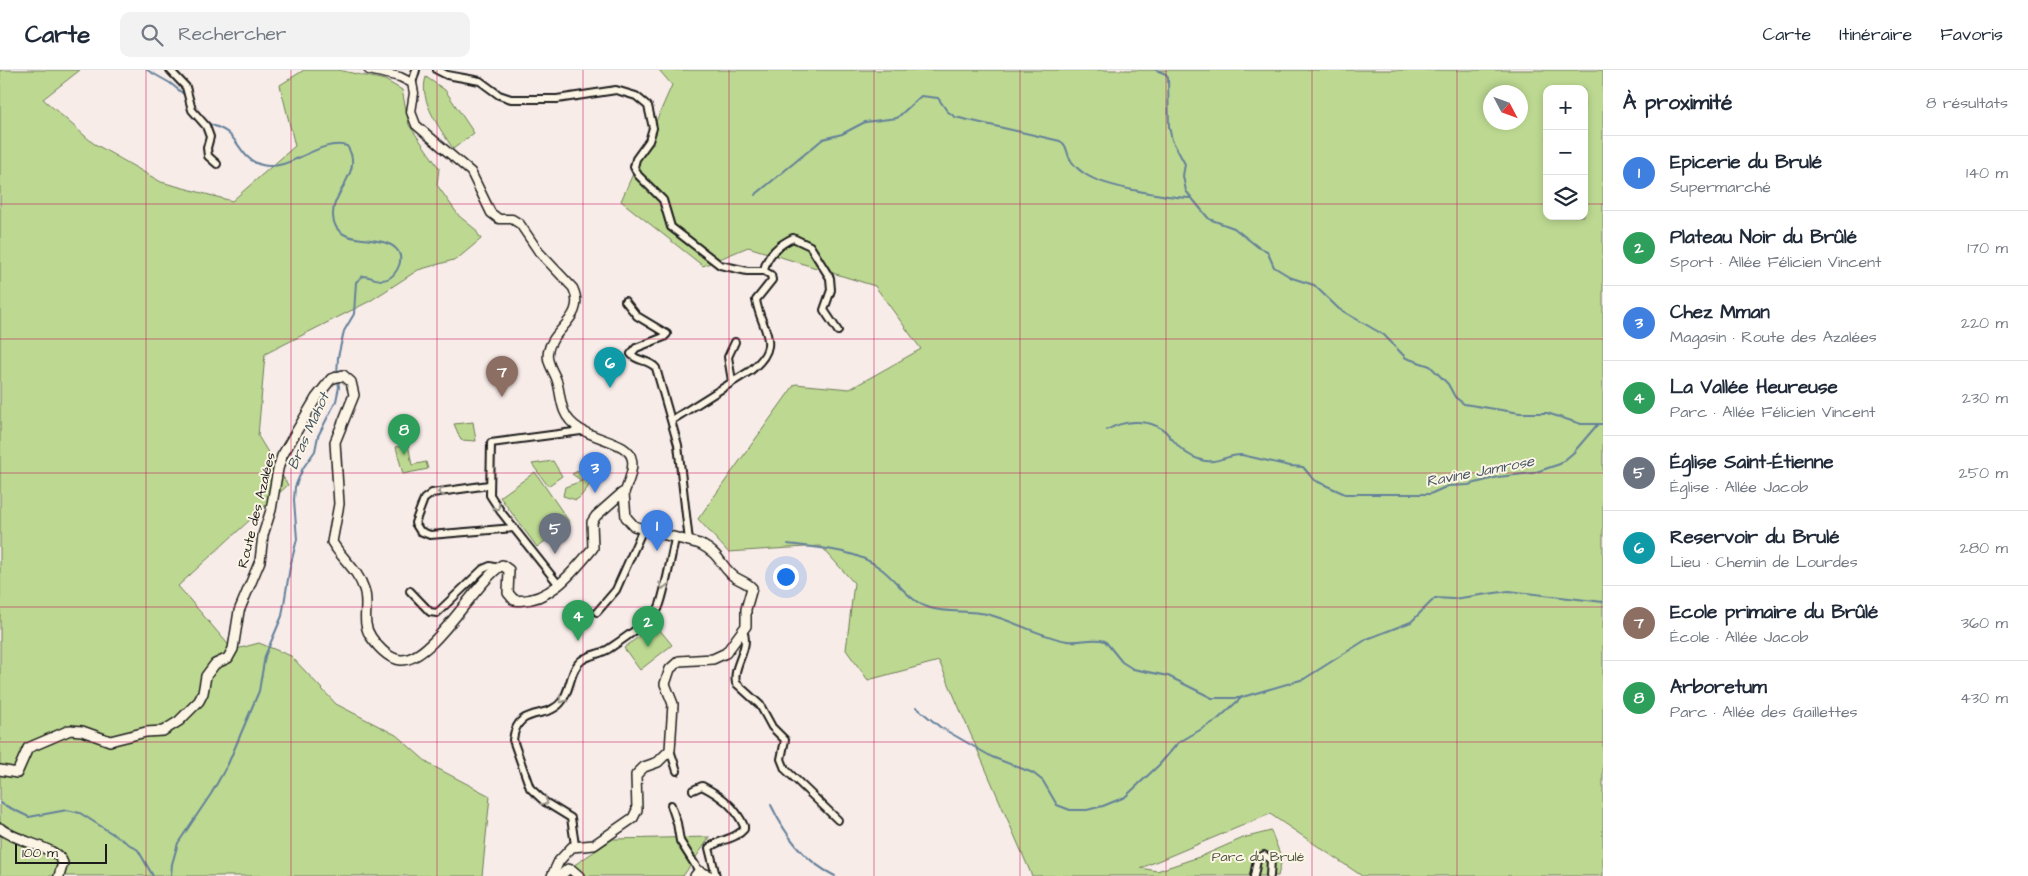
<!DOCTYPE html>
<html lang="fr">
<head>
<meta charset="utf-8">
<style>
  body { margin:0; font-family:"Architects Daughter",sans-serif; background:#f2f2f3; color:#1f2937 }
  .controls { position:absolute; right:15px; top:15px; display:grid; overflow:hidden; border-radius:10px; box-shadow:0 2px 8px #0003 }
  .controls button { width:45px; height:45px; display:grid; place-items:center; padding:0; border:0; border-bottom:1px solid #e0e1e3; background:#fff; color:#1f2937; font:25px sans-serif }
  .compass { position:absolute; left:1483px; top:15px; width:45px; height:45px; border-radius:50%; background:#fff; box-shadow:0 2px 8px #0003; rotate:131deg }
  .scale { position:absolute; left:15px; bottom:12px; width:92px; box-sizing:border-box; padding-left:5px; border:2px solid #1c1c1c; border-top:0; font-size:14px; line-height:18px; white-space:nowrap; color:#1c1c1c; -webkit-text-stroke:4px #fcf5e5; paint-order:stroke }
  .you { position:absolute; left:785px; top:506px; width:18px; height:18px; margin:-12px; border:4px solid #fff; border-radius:50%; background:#1a73e8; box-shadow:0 0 0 8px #1a73e833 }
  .badge { display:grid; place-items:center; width:32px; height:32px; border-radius:50%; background:#b45309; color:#fff; font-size:16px; font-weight:700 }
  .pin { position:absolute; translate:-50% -41px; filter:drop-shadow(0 1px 2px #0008) }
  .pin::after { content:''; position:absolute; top:26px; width:18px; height:15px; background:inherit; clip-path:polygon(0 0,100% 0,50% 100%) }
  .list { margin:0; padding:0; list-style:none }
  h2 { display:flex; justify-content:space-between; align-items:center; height:65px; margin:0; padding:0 20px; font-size:21px }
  h2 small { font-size:16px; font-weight:400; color:#747a83 }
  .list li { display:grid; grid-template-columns:32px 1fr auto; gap:15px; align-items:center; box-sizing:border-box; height:75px; padding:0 20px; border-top:1px solid #e0e1e3 }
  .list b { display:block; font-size:19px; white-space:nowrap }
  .list p { margin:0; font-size:16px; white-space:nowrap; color:#747a83 }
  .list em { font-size:16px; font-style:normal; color:#747a83 }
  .icon { flex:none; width:28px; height:28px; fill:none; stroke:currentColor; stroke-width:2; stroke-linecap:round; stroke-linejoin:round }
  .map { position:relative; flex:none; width:1603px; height:806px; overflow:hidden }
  header { display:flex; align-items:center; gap:30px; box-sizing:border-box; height:70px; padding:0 25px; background:#fff; border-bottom:1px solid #e0e1e3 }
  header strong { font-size:24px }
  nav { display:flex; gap:28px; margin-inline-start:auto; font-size:18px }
  .search { width:350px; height:45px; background:#f2f2f3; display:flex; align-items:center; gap:12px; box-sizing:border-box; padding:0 18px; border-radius:10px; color:#747a83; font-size:19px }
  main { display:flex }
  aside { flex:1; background:#fff }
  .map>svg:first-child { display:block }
  .green { fill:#bdd991; stroke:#6c7a56; fill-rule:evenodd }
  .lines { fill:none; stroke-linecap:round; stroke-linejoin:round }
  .stream { stroke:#63809a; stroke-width:2 }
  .minor-casing { stroke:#1c1c1c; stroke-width:10 }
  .tertiary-casing { stroke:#1c1c1c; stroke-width:11 }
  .secondary-casing { stroke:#1c1c1c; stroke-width:12 }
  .minor { stroke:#fcf5e5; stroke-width:6 }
  .tertiary { stroke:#fcf5e5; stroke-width:8 }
  .secondary { stroke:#fcf5e5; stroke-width:9 }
  .oneway { stroke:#97938b }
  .grid { fill:none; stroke:#c2185b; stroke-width:1; stroke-opacity:0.55 }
  .labels { text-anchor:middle; stroke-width:4; stroke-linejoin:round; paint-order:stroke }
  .street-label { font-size:14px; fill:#1c1c1c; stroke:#fcf5e5 }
  .park-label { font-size:14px; fill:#4c553f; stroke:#fcf5e5 }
  .water-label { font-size:15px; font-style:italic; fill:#455666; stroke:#fcf5e5 }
</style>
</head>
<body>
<header>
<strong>Carte</strong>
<div class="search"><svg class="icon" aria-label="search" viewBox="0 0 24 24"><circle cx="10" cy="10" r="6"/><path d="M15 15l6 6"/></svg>Rechercher</div>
<nav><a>Carte</a><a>Itinéraire</a><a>Favoris</a></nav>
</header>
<main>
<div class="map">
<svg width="1603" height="806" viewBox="0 0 1603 806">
  <rect width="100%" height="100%" fill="#f8ece9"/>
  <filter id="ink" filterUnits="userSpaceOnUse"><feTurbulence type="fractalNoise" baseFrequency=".02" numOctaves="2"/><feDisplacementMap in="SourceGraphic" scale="10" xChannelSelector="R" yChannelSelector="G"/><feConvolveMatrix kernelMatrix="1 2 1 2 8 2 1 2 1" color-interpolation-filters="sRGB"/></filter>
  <g filter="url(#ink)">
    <g class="green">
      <polygon points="0,0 80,0 43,29 93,73 161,112 232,131 295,76 280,15 304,0 338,0 385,10 402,20 409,55 439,98 437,115 459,146 475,159 481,169 457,189 418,200 370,231 265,284 258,366 288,415 178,516 233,580 259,573 291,586 336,634 396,665 429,694 490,726 482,806 0,806"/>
      <path d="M 659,0 L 1603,0 L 1603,806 L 1362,806 L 1270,744 L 1141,798 L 1157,801 L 1202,786 L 1243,768 L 1271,761 L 1282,789 L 1278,806 L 1032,806 L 939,591 L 868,610 L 846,580 L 854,513 L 821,476 L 728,482 L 698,449 L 795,314 L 850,319 L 921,279 L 875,216 L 748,177 L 703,196 L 621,131 L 672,15 ZM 1547,19 L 1584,19 L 1584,146 L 1547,146 ZM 1490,22 L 1520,22 L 1520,52 L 1490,52 Z"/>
      <path d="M 426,7 L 445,20 L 474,63 L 453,79 C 441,59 418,31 426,7 Z"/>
      <polygon points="473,352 476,371 461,370 454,354"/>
      <polygon points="408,374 412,395 426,392 428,399 403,404 396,377"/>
      <polygon points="553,391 562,406 548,416 532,394"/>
      <path d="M 593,393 L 596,397 L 600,395 L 602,397 C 595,405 584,426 576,430 L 563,426 L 565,417 L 582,411 L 572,404 Z"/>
      <polygon points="535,402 570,453 537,477 500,427"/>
      <polygon points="655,554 672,575 640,600 624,578"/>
      <polygon points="710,767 683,806 558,806 613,769"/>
    </g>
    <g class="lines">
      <g class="stream">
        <polyline points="147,0 170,13 186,26"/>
        <polyline points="1156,0 1166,4 1168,8 1169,57 1172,70 1185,94 1183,106 1186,121 1209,149 1234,158 1258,177 1267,181 1274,197 1292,208 1314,215 1339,239 1384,265 1406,288 1430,296 1448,314 1455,327 1464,334 1520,343 1547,343 1581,354 1603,354"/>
        <path d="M 205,52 C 213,56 223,58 229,64 C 241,75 244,91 262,95 C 291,102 318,68 347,76 C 366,104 326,124 334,152 C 341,178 384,162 398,181 C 405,192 394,210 382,210 C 375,210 369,206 363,206 L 356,212 L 354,244 L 344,261 L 338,287 L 337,305"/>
        <path d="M 755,125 L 823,69 L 842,64 L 865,52 L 897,48 L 921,26 L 938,28 L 947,41 L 955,47 L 1060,71 C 1067,75 1066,80 1069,87 C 1072,94 1079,100 1085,104 C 1103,117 1167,127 1190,128"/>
        <path d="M 1107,360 C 1122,351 1146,348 1162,359 C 1167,361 1169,367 1173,370 C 1180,379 1190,387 1201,390 C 1216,395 1228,384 1242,385 L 1290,396 L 1303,397 L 1314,410 L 1345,424 L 1430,424 L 1448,416 L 1468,415 L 1498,407 L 1533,403 L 1560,394 L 1573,383 L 1597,355"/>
        <path d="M 788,474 C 817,478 856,479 880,498 C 898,511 908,531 930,538 C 948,543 968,540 987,544 C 1014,551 1039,566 1067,571 C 1079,573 1093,567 1105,571 L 1122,592 L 1133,599 L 1168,606 L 1212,628 L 1239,628 L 1304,609 L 1367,569 L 1411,552 L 1435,528 L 1453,529 L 1509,521 L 1603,532"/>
        <polyline points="916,637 940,657 992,687 1033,703 1043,711 1057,735 1070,740 1087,740 1103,736 1125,727 1159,695 1178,673 1217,650 1241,628"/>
        <polyline points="0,733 29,747 67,740 80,743 138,780 153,806"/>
        <path d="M 771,735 C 786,766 804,791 835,806"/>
        <polyline points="171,806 172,794 178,773 211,724 228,694 259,621 265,586 282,546 290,497 297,469 294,430 295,417 303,398 315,381 318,366 336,331 339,317 338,310"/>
      </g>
      <defs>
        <g id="minor">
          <polyline points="170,0 186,17 192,40 206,56 210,67 207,78 208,86 217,94"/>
          <path d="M 437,0 L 447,5 L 480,11 L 499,25 L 511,29 L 557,29 L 616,20 L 636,26 L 648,36 L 653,58 L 649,71 L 636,89 L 634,97 L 638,105 L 663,130 L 671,157 L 720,195 L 747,201 L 764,201 L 771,205 L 772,210 L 756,230 C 761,261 784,274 750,301 L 672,350"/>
          <polyline points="412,13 416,0"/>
          <path d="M 764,201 C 766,185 780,174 793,168 L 810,176 L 830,208 L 831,220 L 824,240 L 838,261"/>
          <path d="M 625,231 L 637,246 L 667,264 L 664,267 L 636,278 L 631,284 C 637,292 649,289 656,298 L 678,375 L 689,471"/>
          <polyline points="732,311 728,287 735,272"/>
          <polyline points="489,415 432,423 424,429 415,453 420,461 430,465 514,458"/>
          <polyline points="559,515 501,442 490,425 491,373 581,361"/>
          <polyline points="410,521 430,542 437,543 483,499 490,496 498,498"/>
          <polyline points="597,542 616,520 643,459"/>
          <path d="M 743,561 C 751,578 732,595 736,613 L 760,635 L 772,657 L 785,670 L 781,689 L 785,699 L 838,750"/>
          <polyline points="670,680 677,701"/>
          <path d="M 693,720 L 702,716 C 721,726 735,736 744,756 L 744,759 C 735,770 719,769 709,778 L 716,806"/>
          <polyline points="671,735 677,753 680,771 699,801"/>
          <path d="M 575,775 L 571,748 L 545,732 L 530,718 L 513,670 C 517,634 548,651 562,631 C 571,619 570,599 582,590 C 591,584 602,584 610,578 C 622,570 650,551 658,539 C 663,532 672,482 675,469"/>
          <polyline points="1254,806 1257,790 1264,785 1271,790 1270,806"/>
        </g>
        <path id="tertiary" d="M 369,0 L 400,7 L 412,13 L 414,23 L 411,42 L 416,55 L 471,102 L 491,143 L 499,149 L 512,149 L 520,154 L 539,182 L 573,218 C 587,248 552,258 548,282 C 546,293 554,301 557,311 C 560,321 560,331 564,341 C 576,372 629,367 632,390 C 634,401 627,415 624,424"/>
        <g id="secondary">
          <path d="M 0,700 L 17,703 L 28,678 L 70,660 L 82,661 L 110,671 L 146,662 L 163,661 L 179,651 L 199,631 L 203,623 L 206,606 L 215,594 L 228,588 L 233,579 L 239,541 L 260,491 L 263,465 L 271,440 L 278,399 L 282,386 L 316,328 L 331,309 L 343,305 L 351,312 L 354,325 L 335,372 L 339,434 L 332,472 C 342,489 358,500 364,519 C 370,536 360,551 371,567 C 378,577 389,589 401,590 C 433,591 474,513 502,495 L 509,500 L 508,523 L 514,530 C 548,535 574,501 593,478 L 592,452 L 596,446 L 622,423 L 624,424 L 626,447 L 634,456 L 643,459 L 700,474 C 721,485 718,492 732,505 C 739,511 746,511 752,518 L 746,539 L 746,556 L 726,583 L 713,589 L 679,591 L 670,599 L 665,614 L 673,634 L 670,680 L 658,692 L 644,697 L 636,705 L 637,740 L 633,748 L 594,775 L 572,777 L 559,791 L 552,806"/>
          <path d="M 0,758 C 15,772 59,777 63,793 L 59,806"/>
          <polyline points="560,806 568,799 572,800 579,806"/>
          <polyline points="695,806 699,801 710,806"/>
        </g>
      </defs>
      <use href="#minor" class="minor-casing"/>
      <use href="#tertiary" class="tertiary-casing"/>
      <use href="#secondary" class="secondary-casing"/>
      <use href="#minor" class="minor"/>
      <use href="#tertiary" class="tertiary"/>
      <use href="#secondary" class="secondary"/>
    </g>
    <defs><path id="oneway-chevron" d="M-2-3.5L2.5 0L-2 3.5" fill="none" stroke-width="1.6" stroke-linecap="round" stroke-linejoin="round" transform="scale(1.25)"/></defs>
    <g class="oneway">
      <use href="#oneway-chevron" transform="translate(441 422) rotate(172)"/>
      <use href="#oneway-chevron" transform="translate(497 437) rotate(56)"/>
      <use href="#oneway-chevron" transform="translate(663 516) rotate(102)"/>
      <use href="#oneway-chevron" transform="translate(562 630) rotate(126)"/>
      <use href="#oneway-chevron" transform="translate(545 732) rotate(36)"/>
    </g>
  </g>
  <path class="grid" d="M 146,0 L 146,806M 291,0 L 291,806M 437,0 L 437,806M 583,0 L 583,806M 729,0 L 729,806M 874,0 L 874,806M 1020,0 L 1020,806M 1166,0 L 1166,806M 1312,0 L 1312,806M 1457,0 L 1457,806M 0,134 L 1547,134M 1584,134 L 1603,134M 0,269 L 1603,269M 0,403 L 1603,403M 0,537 L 1603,537M 0,672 L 1603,672"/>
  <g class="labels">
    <g class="street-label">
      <text transform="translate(256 440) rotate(-76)" y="5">Route des Azalées</text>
    </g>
    <g class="park-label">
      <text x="1258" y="791">Parc du Brulé</text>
    </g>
    <g class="water-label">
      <text transform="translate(308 361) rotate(-66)" y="5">Bras Mahot</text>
      <text transform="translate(1480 401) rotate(-11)" y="5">Ravine Jamrose</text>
    </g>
  </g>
</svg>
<div class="controls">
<button>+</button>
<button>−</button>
<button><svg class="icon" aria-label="layers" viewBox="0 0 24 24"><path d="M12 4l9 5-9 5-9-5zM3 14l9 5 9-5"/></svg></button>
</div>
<svg class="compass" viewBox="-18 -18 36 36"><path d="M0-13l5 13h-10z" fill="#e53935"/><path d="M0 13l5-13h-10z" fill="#747a83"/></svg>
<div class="scale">100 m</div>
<div class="you"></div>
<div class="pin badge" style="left:657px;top:481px;background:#3f7fe0">1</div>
<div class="pin badge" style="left:648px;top:577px;background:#2e9e5b">2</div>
<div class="pin badge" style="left:595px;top:423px;background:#3f7fe0">3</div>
<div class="pin badge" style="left:578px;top:571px;background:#2e9e5b">4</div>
<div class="pin badge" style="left:555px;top:484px;background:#6b7280">5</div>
<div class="pin badge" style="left:610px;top:318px;background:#0f9aa8">6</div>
<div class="pin badge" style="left:502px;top:327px;background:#8d6e63">7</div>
<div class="pin badge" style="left:404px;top:385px;background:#2e9e5b">8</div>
</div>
<aside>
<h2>À proximité<small>8 résultats</small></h2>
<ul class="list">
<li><span class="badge" style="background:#3f7fe0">1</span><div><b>Epicerie du Brulé</b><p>Supermarché</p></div><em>140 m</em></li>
<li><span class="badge" style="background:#2e9e5b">2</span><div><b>Plateau Noir du Brûlé</b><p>Sport · Allée Félicien Vincent</p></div><em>170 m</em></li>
<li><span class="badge" style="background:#3f7fe0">3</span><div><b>Chez Mman</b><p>Magasin · Route des Azalées</p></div><em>220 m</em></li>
<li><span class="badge" style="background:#2e9e5b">4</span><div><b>La Vallée Heureuse</b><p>Parc · Allée Félicien Vincent</p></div><em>230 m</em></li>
<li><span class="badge" style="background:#6b7280">5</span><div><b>Église Saint-Étienne</b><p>Église · Allée Jacob</p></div><em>250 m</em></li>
<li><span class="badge" style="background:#0f9aa8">6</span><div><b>Reservoir du Brulé</b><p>Lieu · Chemin de Lourdes</p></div><em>280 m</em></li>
<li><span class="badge" style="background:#8d6e63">7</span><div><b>Ecole primaire du Brûlé</b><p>École · Allée Jacob</p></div><em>360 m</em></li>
<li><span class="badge" style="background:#2e9e5b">8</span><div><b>Arboretum</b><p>Parc · Allée des Gaillettes</p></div><em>430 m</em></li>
</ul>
</aside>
</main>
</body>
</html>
